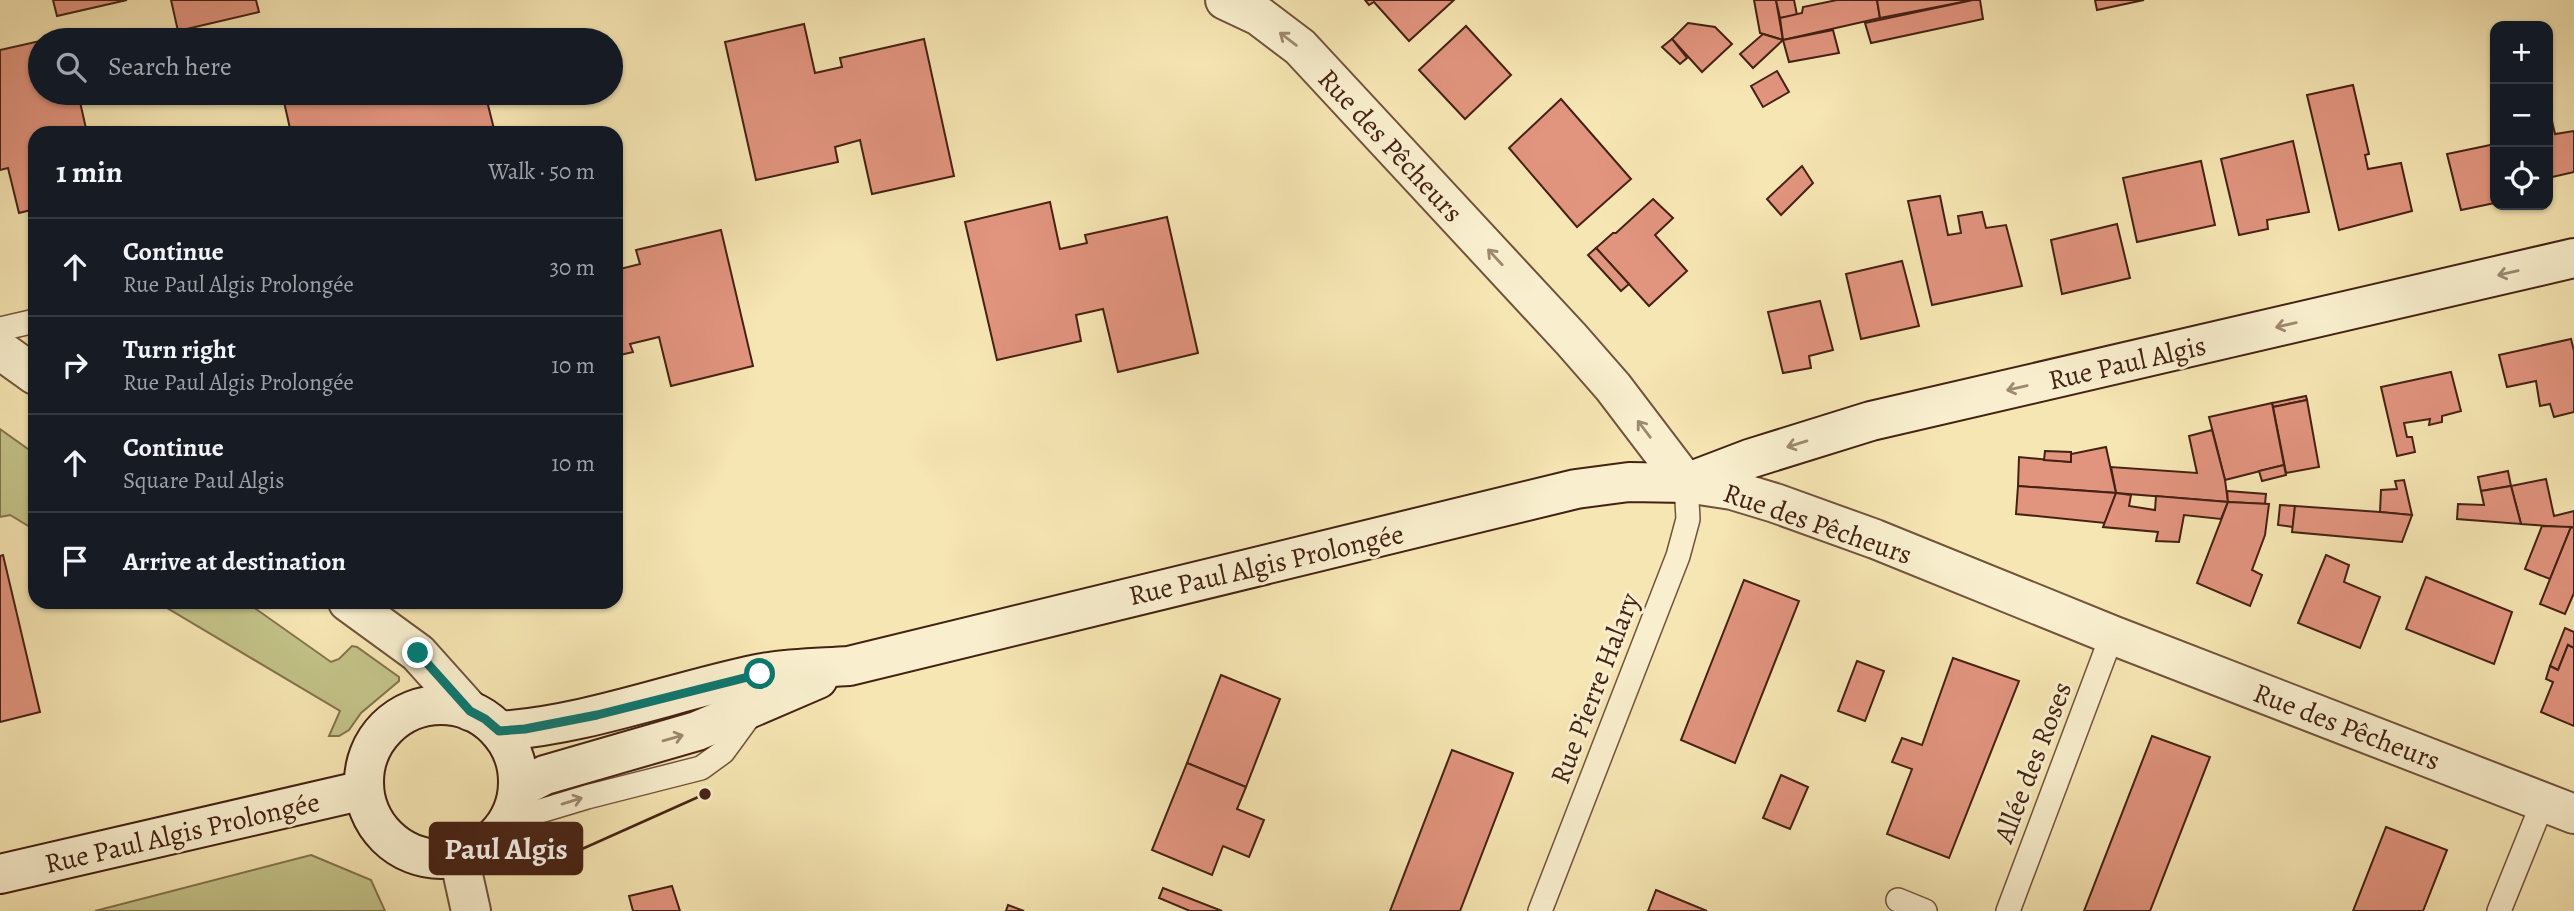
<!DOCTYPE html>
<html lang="en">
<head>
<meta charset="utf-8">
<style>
  body { margin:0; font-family:Alegreya,serif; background:#20242c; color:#f1f3f6 }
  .controls { position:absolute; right:21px; top:21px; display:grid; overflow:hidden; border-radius:14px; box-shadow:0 2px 5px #0004 }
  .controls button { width:63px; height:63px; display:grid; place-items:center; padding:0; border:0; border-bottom:2px solid #363941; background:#171b24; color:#f1f3f6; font:35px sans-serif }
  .stop { position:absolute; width:21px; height:21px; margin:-16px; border:5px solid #0f766e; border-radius:50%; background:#fff }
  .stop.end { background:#0f766e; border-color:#fff; box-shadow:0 2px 7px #0008 }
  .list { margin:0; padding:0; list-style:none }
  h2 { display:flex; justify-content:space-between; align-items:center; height:91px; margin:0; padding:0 28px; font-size:30px }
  h2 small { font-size:23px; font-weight:400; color:#9ea1a6 }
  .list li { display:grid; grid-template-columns:46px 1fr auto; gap:21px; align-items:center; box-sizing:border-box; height:98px; padding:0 28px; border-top:2px solid #363941 }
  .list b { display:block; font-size:26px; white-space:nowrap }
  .list p { margin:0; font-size:23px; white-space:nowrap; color:#9ea1a6 }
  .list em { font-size:23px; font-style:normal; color:#9ea1a6 }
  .icon { flex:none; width:38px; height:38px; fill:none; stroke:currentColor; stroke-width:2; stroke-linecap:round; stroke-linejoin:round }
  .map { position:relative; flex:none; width:2574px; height:911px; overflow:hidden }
  .search { position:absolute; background:#171b24; box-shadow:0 2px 5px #0004; left:28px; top:28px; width:595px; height:77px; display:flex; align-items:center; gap:18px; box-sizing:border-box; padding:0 24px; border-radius:38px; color:#9ea1a6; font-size:26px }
  .panel { position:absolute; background:#171b24; box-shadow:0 2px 5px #0004; left:28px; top:126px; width:595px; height:483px; border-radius:21px }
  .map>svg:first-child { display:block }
  .green { fill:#c3c388; stroke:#84724e; stroke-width:2 }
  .building { fill:#e1947e; stroke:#452114; stroke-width:2 }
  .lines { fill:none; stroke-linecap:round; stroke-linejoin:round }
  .lane-casing { stroke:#71523c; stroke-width:26 }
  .street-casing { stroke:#71523c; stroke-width:42 }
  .secondary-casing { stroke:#452114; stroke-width:42 }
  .lane { stroke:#f9efce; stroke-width:23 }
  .street { stroke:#f9efce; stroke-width:38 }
  .secondary { stroke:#f9efce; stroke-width:38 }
  .oneway { stroke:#9f8871 }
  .route { stroke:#0f766e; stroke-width:9 }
  .labels { text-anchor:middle; stroke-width:6; stroke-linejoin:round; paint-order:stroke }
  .street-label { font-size:28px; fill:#452114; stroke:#f9efce }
  .leader { fill:none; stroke:#452114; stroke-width:2.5 }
  .callout-dot { fill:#452114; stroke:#f9efce; stroke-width:2.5 }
  .callout { fill:#452114; stroke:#452114; stroke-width:2.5 }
  .callout-label { font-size:30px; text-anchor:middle; font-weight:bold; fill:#fff }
</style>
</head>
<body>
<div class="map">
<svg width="2574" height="911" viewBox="0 0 2574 911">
  <rect width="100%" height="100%" fill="#f6e6b3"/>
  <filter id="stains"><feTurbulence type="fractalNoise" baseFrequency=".00286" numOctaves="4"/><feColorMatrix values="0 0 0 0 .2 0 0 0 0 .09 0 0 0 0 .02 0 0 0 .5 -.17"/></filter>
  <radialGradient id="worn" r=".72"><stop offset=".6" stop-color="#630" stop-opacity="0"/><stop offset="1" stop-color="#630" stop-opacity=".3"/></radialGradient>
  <g class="green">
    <polygon points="0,429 35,454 35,530 10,515 0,517"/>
    <polygon points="157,602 246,602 331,662 339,659 352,646 357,647 399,677 399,681 361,713 349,730 339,736 329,736 340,711"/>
    <polygon points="311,855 371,880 385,911 95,911"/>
  </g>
  <g class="building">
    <polygon points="53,0 127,0 57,16"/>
    <polygon points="171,0 256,0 259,12 178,31"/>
    <polygon points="1365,0 1454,0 1409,41 1374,2 1369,5"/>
    <polygon points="1754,0 1776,0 1783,40 1760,33"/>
    <polygon points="1776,0 1794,0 1797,15 1780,18"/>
    <polygon points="1837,0 1877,0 1880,18 1783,40 1780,18 1802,13 1803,7"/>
    <polygon points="1877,0 1973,0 1880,18"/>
    <polygon points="1973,0 1980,0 1983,19 1871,43 1865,23"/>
    <polygon points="2095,0 2144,0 2097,10"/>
    <polygon points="1688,23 1715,27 1732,44 1702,72 1672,39"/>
    <polygon points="804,24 815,73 842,67 840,58 924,39 954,176 872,194 860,140 835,147 838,162 756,180 725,42"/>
    <polygon points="1466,26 1511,75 1465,119 1419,70"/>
    <polygon points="1833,30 1839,53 1789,62 1783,40"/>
    <polygon points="1763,34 1783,40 1753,68 1740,54"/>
    <polygon points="1672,39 1687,58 1680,64 1662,47"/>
    <polygon points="40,41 40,93 78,93 87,133 35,133 35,209 19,213 8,168 0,170 0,50"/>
    <polygon points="1777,71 1789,92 1763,107 1751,86"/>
    <polygon points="2353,85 2369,154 2365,155 2368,169 2401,163 2412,211 2339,230 2307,95"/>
    <polygon points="282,93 485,93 495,133 291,133"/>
    <polygon points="1561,99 1631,179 1577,227 1509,148"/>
    <polygon points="2548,104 2555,134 2574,131 2574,172 2548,178"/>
    <polygon points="2293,141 2309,212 2267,220 2268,229 2239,235 2221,159"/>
    <polygon points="2495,144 2495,203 2461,210 2447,154"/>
    <polygon points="2201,161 2215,225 2137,242 2123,178"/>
    <polygon points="1802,166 1813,183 1781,215 1767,199"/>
    <polygon points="1940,196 1948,235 1961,233 1958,216 1982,212 1986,228 2006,225 2022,286 1932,305 1908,201"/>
    <polygon points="1653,199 1673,218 1655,235 1687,271 1649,306 1596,248 1613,233 1616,233"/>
    <polygon points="1050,202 1060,249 1087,243 1085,235 1167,217 1198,353 1118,372 1103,309 1076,315 1081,341 997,360 965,222"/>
    <polygon points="2117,224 2130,278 2062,294 2051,240"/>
    <polygon points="721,230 753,366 671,386 659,337 630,344 633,352 616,356 616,270 640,264 636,250"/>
    <polygon points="1596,248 1629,284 1621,291 1588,255"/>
    <polygon points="1902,261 1919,326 1861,339 1846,274"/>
    <polygon points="1820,301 1833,350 1809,356 1811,368 1783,373 1768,312"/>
    <polygon points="2571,339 2574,351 2574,412 2554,417 2550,404 2540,406 2536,381 2507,387 2499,355"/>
    <polygon points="2451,372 2461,411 2442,416 2442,422 2429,425 2430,419 2404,423 2407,437 2412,437 2415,452 2397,456 2381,387"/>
    <polygon points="2306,396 2307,400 2273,407 2272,403"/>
    <polygon points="2307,400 2319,467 2286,473 2273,407"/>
    <polygon points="2272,403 2284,465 2225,480 2209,417"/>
    <polygon points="2212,430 2225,480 2228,502 2116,493 2111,467 2197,473 2189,436"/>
    <polygon points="2106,447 2116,493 2018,486 2019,457 2071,462 2071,454"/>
    <polygon points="2045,451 2071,452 2071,462 2044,460"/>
    <polygon points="2284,465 2286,475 2262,481 2259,471"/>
    <polygon points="2508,471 2511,486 2481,491 2478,477"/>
    <polygon points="2546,479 2554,516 2574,511 2574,528 2521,524 2511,486"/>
    <polygon points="2404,480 2412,515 2380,512 2381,490 2397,489 2395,481"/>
    <polygon points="2018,486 2116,493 2105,523 2016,514"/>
    <polygon points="2511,486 2521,524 2457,519 2458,504 2484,505 2481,491"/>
    <polygon points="2227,491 2266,494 2265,504 2228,502"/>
    <polygon points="2116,493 2131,495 2129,506 2155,510 2156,496 2228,502 2221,519 2184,515 2179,542 2156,541 2158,532 2103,527"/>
    <polygon points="2228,502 2269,504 2265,535 2252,570 2262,575 2250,606 2197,583"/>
    <polygon points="2280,505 2295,506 2293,527 2278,525"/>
    <polygon points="2295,506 2380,512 2412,515 2402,542 2292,532"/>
    <polygon points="2542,526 2571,527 2550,579 2525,569"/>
    <polygon points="2571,527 2574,528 2574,593 2565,614 2540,604"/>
    <polygon points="3,555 40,712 0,722 0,556"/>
    <polygon points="2326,555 2349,565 2344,582 2380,597 2360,648 2298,623"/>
    <polygon points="2426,577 2512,612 2494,664 2406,629"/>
    <polygon points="1744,580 1799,601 1735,763 1681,740"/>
    <polygon points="2565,628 2574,632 2574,648 2568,645 2558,670 2550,666"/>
    <polygon points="2568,645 2574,648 2574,726 2541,712 2553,682 2546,679 2550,666 2558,670"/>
    <polygon points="1953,658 2019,681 1949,858 1887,834 1912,769 1892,762 1902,738 1922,745"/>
    <polygon points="1857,661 1884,671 1865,721 1838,711"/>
    <polygon points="1221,675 1280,699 1246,787 1187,763"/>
    <polygon points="2152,736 2210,757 2150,911 2084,911"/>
    <polygon points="1452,750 1513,773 1460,911 1390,911"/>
    <polygon points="1187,763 1246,787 1237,809 1264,820 1249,857 1223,846 1212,875 1152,850"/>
    <polygon points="1781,775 1808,787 1790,829 1763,818"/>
    <polygon points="2386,827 2447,850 2423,911 2353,911"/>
    <polygon points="672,886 680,911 633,911 629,896"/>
    <polygon points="1163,888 1222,911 1190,911 1159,898"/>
    <polygon points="1656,890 1707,911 1648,911"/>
    <polygon points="1008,905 1024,911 1006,911"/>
  </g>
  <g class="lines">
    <defs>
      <g id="lane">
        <polyline points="0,329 35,321"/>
        <polyline points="507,821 587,797 701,768 723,752 753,711"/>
        <polyline points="1898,900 1925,911"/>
        <polyline points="1540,911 1678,556 1688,519 1686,483"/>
        <polyline points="2008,911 2112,635"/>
        <polyline points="2499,911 2543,802"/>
      </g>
      <g id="street">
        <polyline points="1225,0 1259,16 1300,47 1571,339 1613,387 1686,483 1732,490 1775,503 1875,539 2112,635 2574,814"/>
        <polyline points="0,350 35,375"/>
        <polyline points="348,602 418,653 470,711"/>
        <polyline points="459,857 471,911"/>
      </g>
      <g id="secondary">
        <circle cx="441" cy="782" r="77"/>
        <path d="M 499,731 C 587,725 671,692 757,674 C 787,668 819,668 849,666 L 1576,489 L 1629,482 L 1686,483 L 1749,459 L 1871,421 L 2574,258"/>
        <polyline points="518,789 545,775 697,731 818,679"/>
        <polyline points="0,874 364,790"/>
      </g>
    </defs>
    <use href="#lane" class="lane-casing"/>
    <use href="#street" class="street-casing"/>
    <use href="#secondary" class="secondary-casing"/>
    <use href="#lane" class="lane"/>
    <use href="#street" class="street"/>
    <use href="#secondary" class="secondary"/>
  </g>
  <defs><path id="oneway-shaft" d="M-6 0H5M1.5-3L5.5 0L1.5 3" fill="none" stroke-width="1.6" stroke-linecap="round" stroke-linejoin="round" transform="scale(1.75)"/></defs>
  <g class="oneway">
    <use href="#oneway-shaft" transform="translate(1288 39) rotate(-143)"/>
    <use href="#oneway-shaft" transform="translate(1495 257) rotate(-133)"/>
    <use href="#oneway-shaft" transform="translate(2508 273) rotate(167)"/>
    <use href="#oneway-shaft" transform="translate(2286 325) rotate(167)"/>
    <use href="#oneway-shaft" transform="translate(2017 388) rotate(167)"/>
    <use href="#oneway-shaft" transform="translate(1644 429) rotate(-127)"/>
    <use href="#oneway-shaft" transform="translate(1797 444) rotate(163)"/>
    <use href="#oneway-shaft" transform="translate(673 738) rotate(-16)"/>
    <use href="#oneway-shaft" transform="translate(572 801) rotate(-17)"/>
  </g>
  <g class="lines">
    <polyline class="route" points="418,653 470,711 485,719 499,731 525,729 597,715 760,674"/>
  </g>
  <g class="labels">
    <g class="street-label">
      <text transform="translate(1391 145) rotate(47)" y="10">Rue des Pêcheurs</text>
      <text transform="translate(2127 362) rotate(-13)" y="10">Rue Paul Algis</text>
      <text transform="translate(1818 523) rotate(19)" y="10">Rue des Pêcheurs</text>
      <text transform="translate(1266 564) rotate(-13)" y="10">Rue Paul Algis Prolongée</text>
      <text transform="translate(1594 688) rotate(-69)" y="10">Rue Pierre Halary</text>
      <text transform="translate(2347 726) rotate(21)" y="10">Rue des Pêcheurs</text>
      <text transform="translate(2032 762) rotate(-69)" y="10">Allée des Roses</text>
      <text transform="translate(182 832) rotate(-13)" y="10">Rue Paul Algis Prolongée</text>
    </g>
  </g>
  <path class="leader" d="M705 794L582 849"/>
  <circle class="callout-dot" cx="705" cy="794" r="7"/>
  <rect class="callout" x="430" y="823" width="152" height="51" rx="7"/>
  <g class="callout-label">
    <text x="506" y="859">Paul Algis</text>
  </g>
  <rect width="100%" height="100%" filter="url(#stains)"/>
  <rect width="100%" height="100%" fill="url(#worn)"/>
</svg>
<div class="controls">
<button>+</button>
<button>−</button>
<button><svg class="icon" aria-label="locate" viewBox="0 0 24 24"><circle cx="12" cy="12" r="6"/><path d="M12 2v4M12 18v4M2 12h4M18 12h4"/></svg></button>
</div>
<div class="stop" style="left:760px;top:674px"></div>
<div class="stop end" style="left:418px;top:653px"></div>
<div class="search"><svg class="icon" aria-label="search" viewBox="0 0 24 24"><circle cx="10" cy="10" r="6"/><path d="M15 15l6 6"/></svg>Search here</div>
<section class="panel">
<h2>1 min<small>Walk · 50 m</small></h2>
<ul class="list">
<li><svg class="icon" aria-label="ahead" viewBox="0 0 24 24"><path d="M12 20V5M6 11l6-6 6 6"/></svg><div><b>Continue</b><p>Rue Paul Algis Prolongée</p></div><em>30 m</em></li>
<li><svg class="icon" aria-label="right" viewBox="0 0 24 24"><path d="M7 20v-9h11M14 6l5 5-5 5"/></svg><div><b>Turn right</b><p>Rue Paul Algis Prolongée</p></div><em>10 m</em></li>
<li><svg class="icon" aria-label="ahead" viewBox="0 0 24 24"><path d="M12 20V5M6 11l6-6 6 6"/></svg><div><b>Continue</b><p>Square Paul Algis</p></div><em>10 m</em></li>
<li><svg class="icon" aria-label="arrive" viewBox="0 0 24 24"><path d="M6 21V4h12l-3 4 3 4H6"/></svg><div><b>Arrive at destination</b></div></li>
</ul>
</section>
</div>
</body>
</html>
